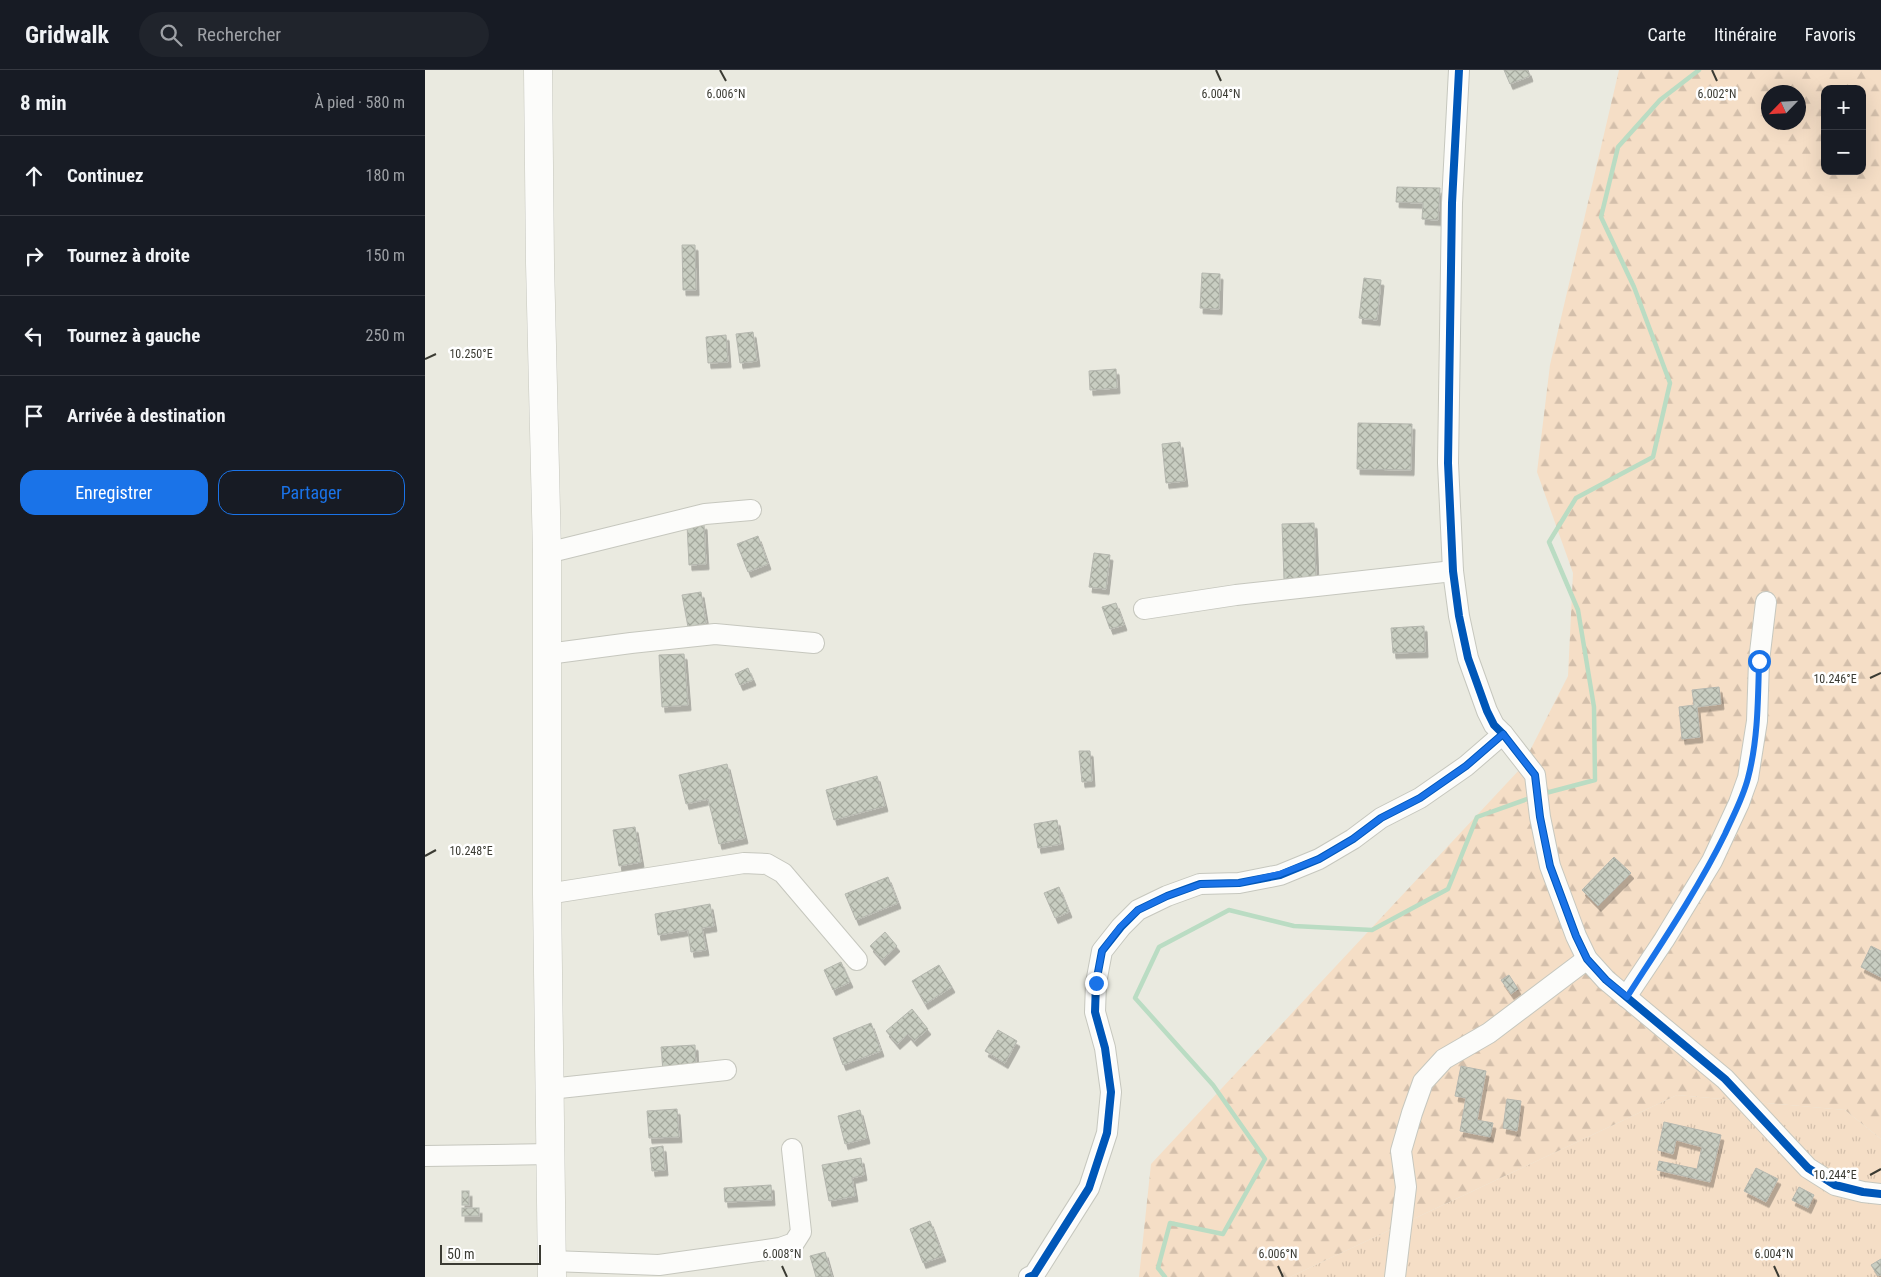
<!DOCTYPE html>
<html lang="fr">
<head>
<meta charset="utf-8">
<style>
  body { margin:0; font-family:"Roboto Condensed",sans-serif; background:#20242c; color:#f1f3f6 }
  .controls { position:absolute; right:15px; top:15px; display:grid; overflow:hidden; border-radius:10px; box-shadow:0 5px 20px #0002 }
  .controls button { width:45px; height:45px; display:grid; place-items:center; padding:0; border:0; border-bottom:1px solid #363941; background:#171b24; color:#f1f3f6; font:25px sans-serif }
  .compass { position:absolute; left:1336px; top:15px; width:45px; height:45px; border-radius:50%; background:#171b24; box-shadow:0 5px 20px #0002; rotate:245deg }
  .scale { position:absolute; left:15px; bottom:12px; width:101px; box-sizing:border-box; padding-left:5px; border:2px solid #3b3b33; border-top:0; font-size:14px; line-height:18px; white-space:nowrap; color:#3b3b33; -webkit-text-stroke:4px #fff; paint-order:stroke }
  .stop { position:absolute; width:15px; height:15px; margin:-11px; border:4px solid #1a73e8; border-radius:50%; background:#fff }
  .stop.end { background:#1a73e8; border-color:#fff; box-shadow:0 1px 5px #0008 }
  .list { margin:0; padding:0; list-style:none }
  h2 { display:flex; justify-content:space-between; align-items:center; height:65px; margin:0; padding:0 20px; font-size:21px }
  h2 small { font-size:16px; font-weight:400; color:#9ea1a6 }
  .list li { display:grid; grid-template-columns:32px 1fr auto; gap:15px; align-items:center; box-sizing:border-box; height:80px; padding:0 20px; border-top:1px solid #363941 }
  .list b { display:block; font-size:19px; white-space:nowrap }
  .list em { font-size:16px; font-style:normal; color:#9ea1a6 }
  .actions { display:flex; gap:10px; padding:15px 20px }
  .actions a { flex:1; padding:11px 0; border:1px solid #1a73e8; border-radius:15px; text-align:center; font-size:18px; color:#1a73e8 }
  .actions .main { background:#1a73e8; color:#fff }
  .icon { flex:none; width:28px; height:28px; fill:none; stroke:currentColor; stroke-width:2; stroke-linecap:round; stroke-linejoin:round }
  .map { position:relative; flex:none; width:1456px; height:1207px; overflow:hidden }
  header { display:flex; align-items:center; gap:30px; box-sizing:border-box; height:70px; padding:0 25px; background:#171b24; border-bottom:1px solid #363941 }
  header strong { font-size:24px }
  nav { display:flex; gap:28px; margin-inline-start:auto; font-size:18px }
  .search { width:350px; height:45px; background:#20242c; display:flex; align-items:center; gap:12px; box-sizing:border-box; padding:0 18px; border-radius:28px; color:#9ea1a6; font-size:19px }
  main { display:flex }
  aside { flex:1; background:#171b24 }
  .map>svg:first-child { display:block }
  .grass { fill:url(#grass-tufts) }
  .forest { fill:url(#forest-firs); fill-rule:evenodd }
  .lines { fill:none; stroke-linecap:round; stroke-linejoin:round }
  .stream { stroke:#badcc3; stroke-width:4.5 }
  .building { fill:url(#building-cross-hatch); stroke:#b5b7af; filter:url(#shadow) }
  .minor-casing { stroke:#c6c7be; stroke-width:22 }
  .highway-casing { stroke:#c6c7be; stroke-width:29 }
  .minor { stroke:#fcfcfa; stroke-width:20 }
  .highway { stroke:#fcfcfa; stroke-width:28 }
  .cycleway-casing { stroke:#fff; stroke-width:11 }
  .cycleway { stroke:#0057b8; stroke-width:8 }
  .route { stroke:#1a73e8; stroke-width:6 }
  .ticks { fill:none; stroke:#3b3b33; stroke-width:2 }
  .ticks-label { font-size:12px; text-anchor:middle; fill:#3b3b33; stroke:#fff; stroke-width:5; stroke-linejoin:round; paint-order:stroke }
</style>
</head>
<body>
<header>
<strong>Gridwalk</strong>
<div class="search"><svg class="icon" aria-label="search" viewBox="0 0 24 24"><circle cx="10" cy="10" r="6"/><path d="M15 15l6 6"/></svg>Rechercher</div>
<nav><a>Carte</a><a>Itinéraire</a><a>Favoris</a></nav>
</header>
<main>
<aside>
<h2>8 min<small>À pied · 580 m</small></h2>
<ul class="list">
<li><svg class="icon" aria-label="ahead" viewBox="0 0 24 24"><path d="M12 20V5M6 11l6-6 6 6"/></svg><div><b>Continuez</b></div><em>180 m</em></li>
<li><svg class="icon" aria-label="right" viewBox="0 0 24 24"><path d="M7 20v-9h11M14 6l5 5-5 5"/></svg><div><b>Tournez à droite</b></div><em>150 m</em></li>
<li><svg class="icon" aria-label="left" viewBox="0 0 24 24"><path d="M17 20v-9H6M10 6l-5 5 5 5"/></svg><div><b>Tournez à gauche</b></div><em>250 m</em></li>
<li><svg class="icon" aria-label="arrive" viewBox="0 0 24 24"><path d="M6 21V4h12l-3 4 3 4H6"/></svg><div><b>Arrivée à destination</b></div></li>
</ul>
<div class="actions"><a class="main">Enregistrer</a><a>Partager</a></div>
</aside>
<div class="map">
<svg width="1456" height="1207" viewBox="0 0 1456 1207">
  <defs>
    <pattern id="grass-tufts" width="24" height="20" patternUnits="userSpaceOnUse" patternTransform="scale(1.25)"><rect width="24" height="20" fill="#f5dec6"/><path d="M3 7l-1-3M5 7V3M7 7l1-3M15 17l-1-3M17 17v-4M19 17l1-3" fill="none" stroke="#d3bfab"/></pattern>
    <pattern id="forest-firs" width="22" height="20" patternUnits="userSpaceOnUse" patternTransform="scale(1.25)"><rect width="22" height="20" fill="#f5dec6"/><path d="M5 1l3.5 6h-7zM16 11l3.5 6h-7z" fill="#d3bfab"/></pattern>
    <pattern id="building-cross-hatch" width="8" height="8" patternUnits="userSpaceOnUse" patternTransform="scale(1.25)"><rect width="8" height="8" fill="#c8cdc1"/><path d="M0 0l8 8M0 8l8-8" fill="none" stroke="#a4a89d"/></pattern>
    <filter id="shadow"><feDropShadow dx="3" dy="5.5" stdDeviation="0" flood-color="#0004"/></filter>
  </defs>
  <rect width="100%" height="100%" fill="#eaeae0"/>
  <polygon class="grass" points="1252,1025 1420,1040 1456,1069 1456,1207 865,1207"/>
  <path class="forest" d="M 1194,0 L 1456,0 L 1456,1069 L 1420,1040 L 1252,1025 L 865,1207 L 714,1207 L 726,1094 L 1096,698 L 1143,606 L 1148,503 L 1112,402 L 1125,295 ZM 1400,19 L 1437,19 L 1437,101 L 1400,101 ZM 1344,22 L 1374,22 L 1374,52 L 1344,52 Z"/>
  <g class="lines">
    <g class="stream">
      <polyline points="1117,724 1170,710 1169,637 1153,540 1124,472 1151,428 1228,387 1245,313 1209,217 1176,147 1193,77 1235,30 1274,0"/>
      <polyline points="740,1207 733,1198 745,1153 798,1164 840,1089 788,1015 710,928 734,877 804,840 869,856 947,860 1023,819 1052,747 1108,727"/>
    </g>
  </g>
  <g class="building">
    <polygon points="1079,0 1103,0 1105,6 1085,14"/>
    <polygon points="972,117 1015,118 1013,150 997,149 998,133 971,132"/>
    <polygon points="257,175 270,175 271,220 258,220"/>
    <polygon points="777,203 795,204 794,239 775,238"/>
    <polygon points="939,208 956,210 952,250 934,248"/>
    <polygon points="328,262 332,291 315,293 311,264"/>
    <polygon points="301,265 303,292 283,293 281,267"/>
    <polygon points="691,299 692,318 665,320 664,301"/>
    <polygon points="933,353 987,354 986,400 932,399"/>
    <polygon points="755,372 760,411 741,413 737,374"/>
    <polygon points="889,453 891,508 859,509 857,454"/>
    <polygon points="279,454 281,494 264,495 262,455"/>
    <polygon points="333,466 343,494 323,502 312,474"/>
    <polygon points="669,483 685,485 681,519 664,517"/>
    <polygon points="276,522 281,553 263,557 257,525"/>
    <polygon points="691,533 699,555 685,559 677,537"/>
    <polygon points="999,556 1000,582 968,583 966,558"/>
    <polygon points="259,584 263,635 237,637 234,585"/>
    <polygon points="323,598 328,610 315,615 310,604"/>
    <polygon points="1294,617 1296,634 1272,637 1275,667 1257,669 1254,637 1269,635 1267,620"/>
    <polygon points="654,681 665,681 667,711 657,712"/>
    <polygon points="302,694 320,768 294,774 283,729 261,734 254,705"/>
    <polygon points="452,706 460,736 409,750 401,720"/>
    <polygon points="632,750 636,774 613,778 609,754"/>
    <polygon points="210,757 216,792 194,796 188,760"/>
    <polygon points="1189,787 1206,803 1173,836 1157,820"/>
    <polygon points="463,807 473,833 431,850 420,824"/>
    <polygon points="634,817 644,842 630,848 619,823"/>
    <polygon points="285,834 289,856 277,858 281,880 266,882 263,860 233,865 230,844"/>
    <polygon points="460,862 472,876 457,890 445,876"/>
    <polygon points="1446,876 1456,881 1456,907 1436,897"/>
    <polygon points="416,892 425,912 408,920 399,900"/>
    <polygon points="514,895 527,917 500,934 487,911"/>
    <polygon points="1084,905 1093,919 1086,924 1076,910"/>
    <polygon points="487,939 503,959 489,971 483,964 472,974 461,961"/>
    <polygon points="446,953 456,981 418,995 408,968"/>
    <polygon points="573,960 592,971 580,993 560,981"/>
    <polygon points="270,975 271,999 238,1001 236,977"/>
    <polygon points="1036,996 1061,1001 1052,1050 1068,1053 1065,1067 1035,1061 1041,1028 1030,1026"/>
    <polygon points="1082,1029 1096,1031 1092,1061 1078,1058"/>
    <polygon points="252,1039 254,1067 224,1068 222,1041"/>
    <polygon points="435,1040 442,1068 420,1074 413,1046"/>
    <polygon points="1239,1052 1296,1065 1285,1112 1232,1100 1234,1091 1272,1099 1277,1077 1251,1070 1248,1084 1233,1080"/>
    <polygon points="238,1076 240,1100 227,1101 225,1078"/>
    <polygon points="436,1088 439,1105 427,1108 430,1126 404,1131 397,1095"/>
    <polygon points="1331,1098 1353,1109 1341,1132 1319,1121"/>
    <polygon points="346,1115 347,1130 300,1132 299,1118"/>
    <polygon points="1374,1117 1389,1125 1383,1138 1367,1130"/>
    <rect x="37" y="1121" width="7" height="14"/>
    <rect x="37" y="1138" width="17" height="8"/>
    <polygon points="505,1151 518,1186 498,1193 485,1159"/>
    <polygon points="400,1182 407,1207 391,1207 385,1186"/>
    <polygon points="1456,1189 1456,1205 1453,1206 1446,1195"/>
  </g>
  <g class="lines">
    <defs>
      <g id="minor">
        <polyline points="1034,0 1027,133 1023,393 1028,501 1034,546 1043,588 1062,641 1069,655 1078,664 1110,705 1115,747 1125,796 1151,866 1162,889 1181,910 1300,1009 1383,1098 1410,1115 1438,1122 1456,1124"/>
        <polyline points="122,483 280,444 326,440"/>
        <polyline points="719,539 811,525 1028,501"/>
        <polyline points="123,584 206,573 290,564 389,573"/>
        <polyline points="122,824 319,793 342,794 358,803 432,890"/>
        <polyline points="1201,927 1239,870 1287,791 1314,733 1323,708 1332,651 1334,591 1341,532"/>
        <polyline points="125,1019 301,1000"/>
        <polyline points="0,1086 126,1084"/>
        <polyline points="127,1191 234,1195 355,1178 369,1173 376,1162 367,1079"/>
        <polyline points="604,1207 609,1205 664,1118 682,1063 686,1022 680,978 670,942 671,913 677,881 696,857 713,840 742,826 775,814 814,813 855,805 894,789 928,769 956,748 995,728 1041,696 1078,664"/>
        <polyline points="970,1207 981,1117 976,1081 987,1043 998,1012 1019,989 1064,963 1162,889"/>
      </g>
      <polyline id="highway" points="113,0 115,193 122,483 122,824 127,1207"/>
    </defs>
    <use href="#minor" class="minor-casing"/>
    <use href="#highway" class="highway-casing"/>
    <use href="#minor" class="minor"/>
    <use href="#highway" class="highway"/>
    <defs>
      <g id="cycleway">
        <polyline points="1034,0 1027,133 1023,393 1028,501 1034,546 1043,588 1062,641 1069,655 1078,664 1110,705 1115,747 1125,796 1151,866 1162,889 1181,910 1300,1009 1383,1098 1410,1115 1438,1122 1456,1124"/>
        <polyline points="604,1207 609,1205 664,1118 682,1063 686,1022 680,978 670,942 671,913 677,881 696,857 713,840 742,826 775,814 814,813 855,805 894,789 928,769 956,748 995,728 1041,696 1078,664"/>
      </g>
    </defs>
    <use href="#cycleway" class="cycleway-casing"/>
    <use href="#cycleway" class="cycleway"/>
  </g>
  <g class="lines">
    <path class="route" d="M 671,913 L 677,881 L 696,856 L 713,840 L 742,826 L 776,814 L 814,813 L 855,804 L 894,789 L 928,769 L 956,748 L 995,728 L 1041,696 L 1078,664 L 1110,705 L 1115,747 L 1125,796 L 1151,866 L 1162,889 L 1181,910 L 1202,927 C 1236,874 1272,821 1300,764 C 1308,746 1318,728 1323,708 C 1333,670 1333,630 1334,591"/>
  </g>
  <path class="ticks" d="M 295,0 L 301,11M 791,0 L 796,11M 1287,0 L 1292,11M 0,289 L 11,284M 1445,608 L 1456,603M 0,786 L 11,780M 1445,1105 L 1456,1099M 357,1196 L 362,1207M 853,1196 L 858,1207M 1349,1196 L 1354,1207"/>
  <g class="ticks-label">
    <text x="1292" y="28">6.002°N</text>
    <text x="301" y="28">6.006°N</text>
    <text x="796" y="28">6.004°N</text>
    <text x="46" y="288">10.250°E</text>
    <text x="1410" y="613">10.246°E</text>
    <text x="46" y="785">10.248°E</text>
    <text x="1410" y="1109">10.244°E</text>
    <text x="357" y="1188">6.008°N</text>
    <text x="853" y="1188">6.006°N</text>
    <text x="1349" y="1188">6.004°N</text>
  </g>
</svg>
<div class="controls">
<button>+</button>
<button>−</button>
</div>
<svg class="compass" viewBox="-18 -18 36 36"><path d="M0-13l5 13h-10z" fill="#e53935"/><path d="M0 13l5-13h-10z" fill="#9ea1a6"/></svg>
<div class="scale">50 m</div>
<div class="stop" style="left:1334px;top:591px"></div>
<div class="stop end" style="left:671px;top:913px"></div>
</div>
</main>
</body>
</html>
